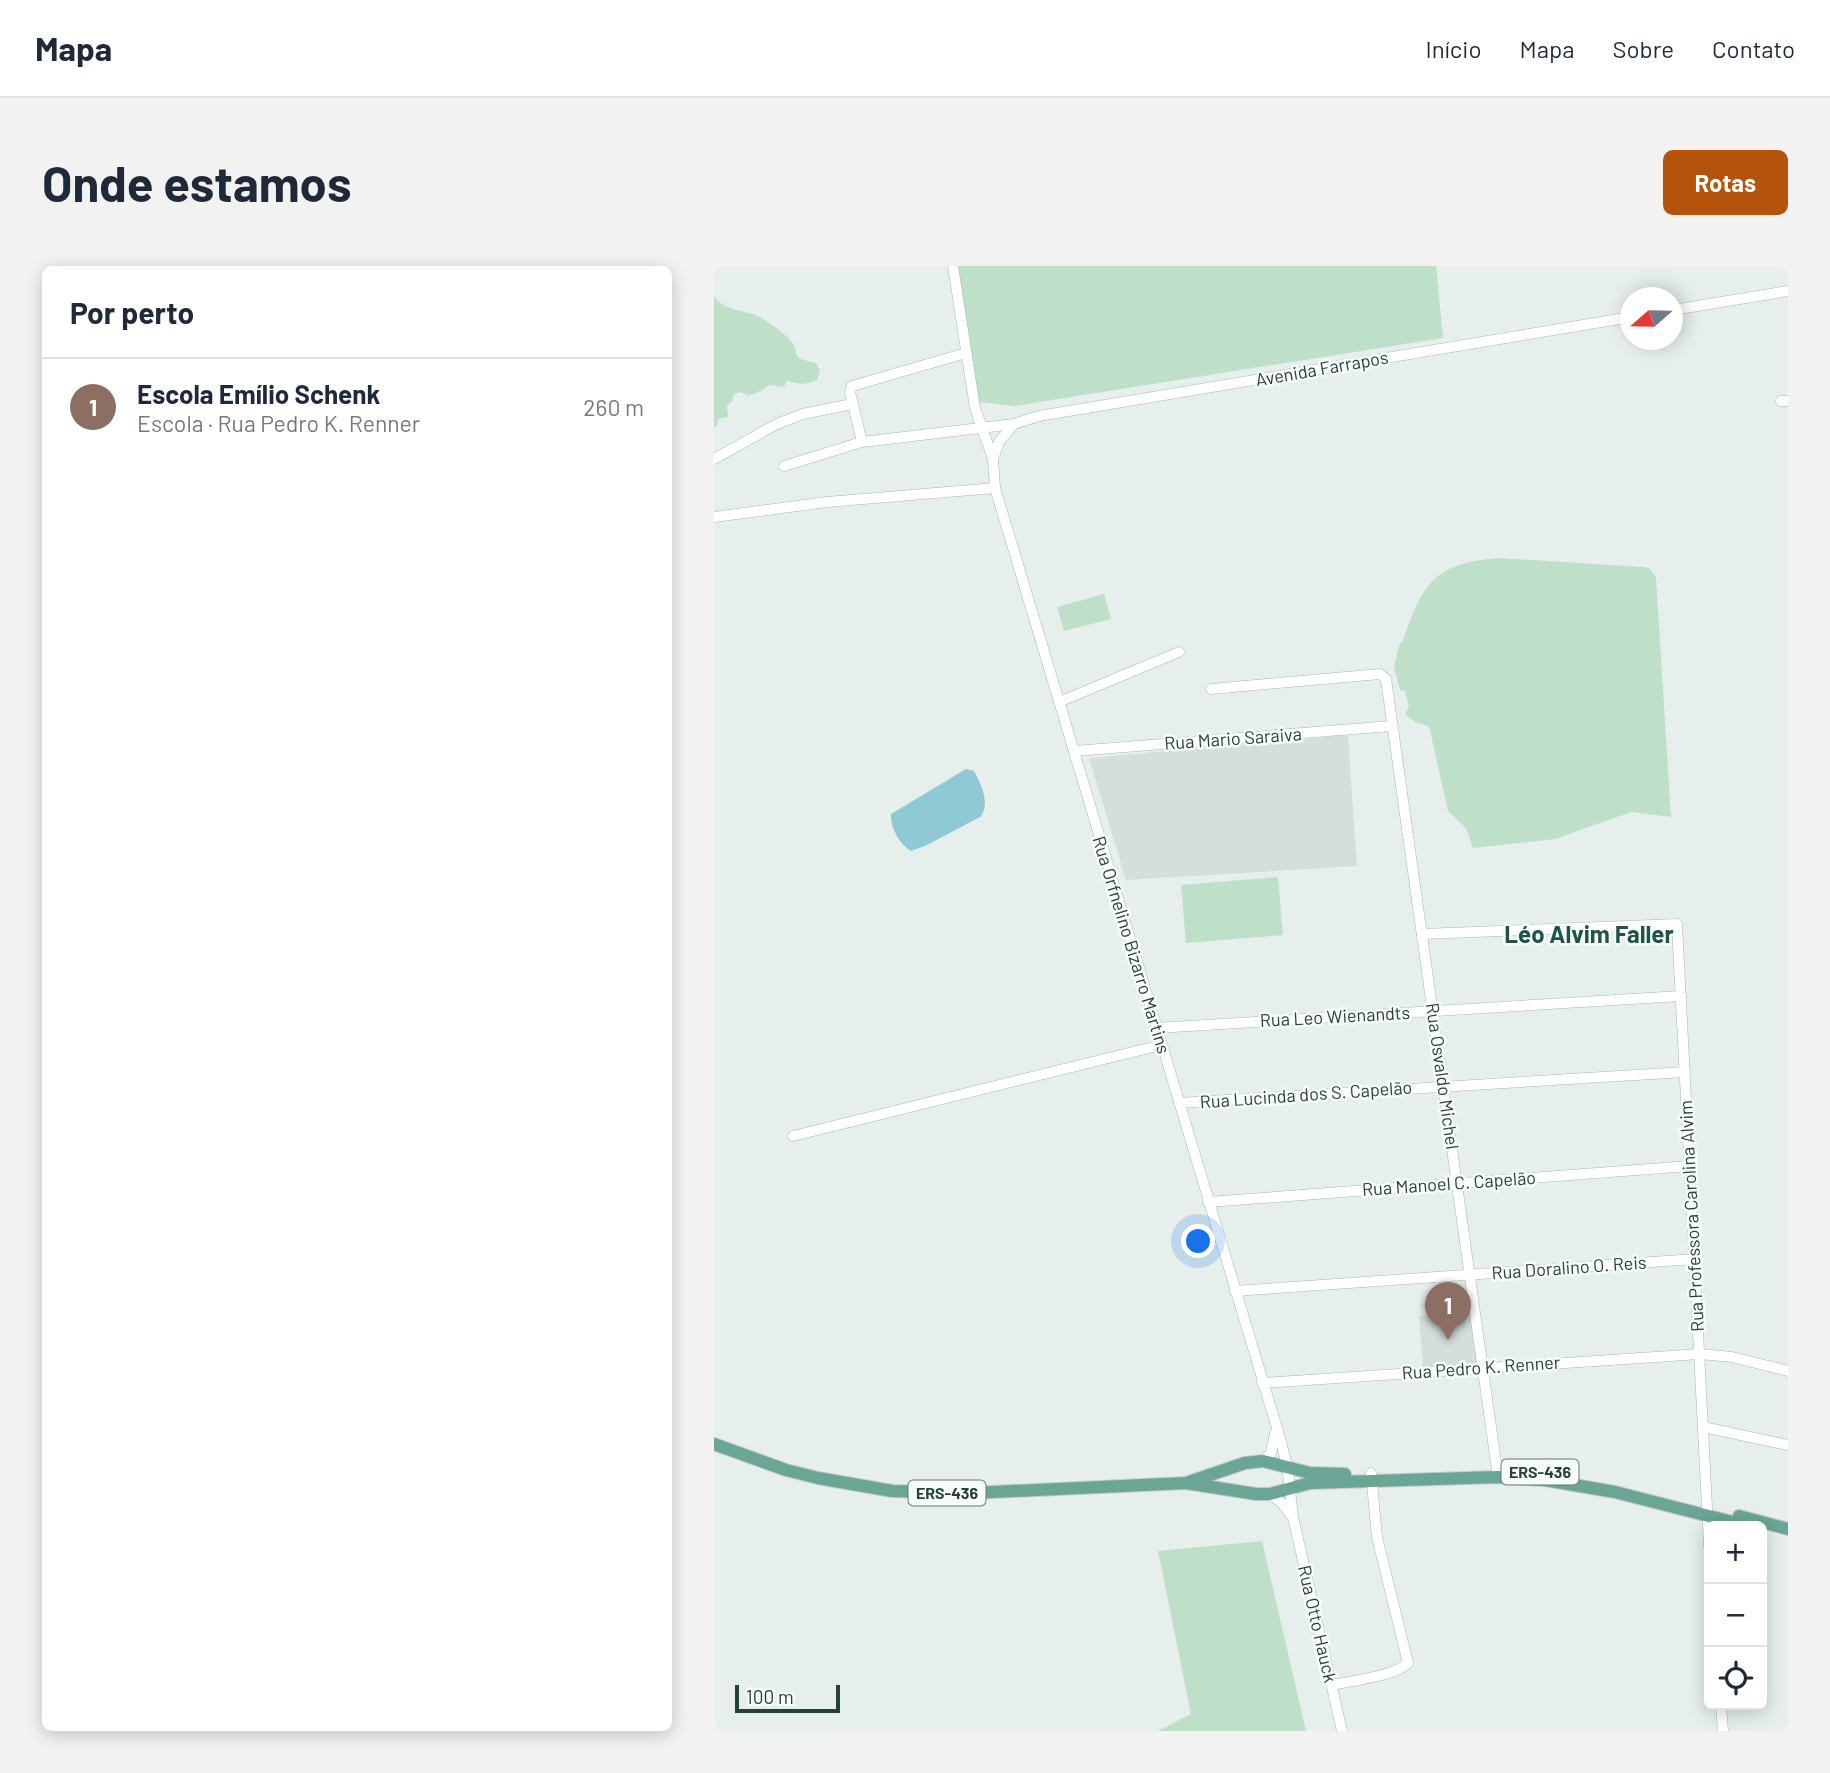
<!DOCTYPE html>
<html lang="pt">
<head>
<meta charset="utf-8">
<style>
  body { margin:0; font-family:Barlow,sans-serif; background:#f2f2f3; color:#1f2937 }
  .controls { position:absolute; right:21px; bottom:21px; display:grid; overflow:hidden; border-radius:10px; box-shadow:0 4px 18px #0003 }
  .controls button { width:63px; height:63px; display:grid; place-items:center; padding:0; border:0; border-bottom:2px solid #e0e1e3; background:#fff; color:#1f2937; font:35px sans-serif }
  .compass { position:absolute; left:906px; top:21px; width:63px; height:63px; border-radius:50%; background:#fff; box-shadow:0 4px 18px #0003; rotate:250deg }
  .scale { position:absolute; left:21px; bottom:18px; width:105px; box-sizing:border-box; padding-left:7px; border:4px solid #24423a; border-top:0; font-size:19px; line-height:24px; white-space:nowrap; color:#24423a; -webkit-text-stroke:5px #f7fbf9; paint-order:stroke }
  .you { position:absolute; left:485px; top:976px; width:24px; height:24px; margin:-18px; border:5px solid #fff; border-radius:50%; background:#1a73e8; box-shadow:0 0 0 10px #1a73e833 }
  .badge { display:grid; place-items:center; width:46px; height:46px; border-radius:50%; background:#b45309; color:#fff; font-size:23px; font-weight:700 }
  .pin { position:absolute; translate:-50% -58px; filter:drop-shadow(0 2px 4px #0008) }
  .pin::after { content:''; position:absolute; top:37px; width:24px; height:21px; background:inherit; clip-path:polygon(0 0,100% 0,50% 100%) }
  .list { margin:0; padding:0; list-style:none }
  h2 { display:flex; justify-content:space-between; align-items:center; height:91px; margin:0; padding:0 28px; font-size:30px }
  h2 small { font-size:23px; font-weight:400; color:#747a83 }
  .list li { display:grid; grid-template-columns:46px 1fr auto; gap:21px; align-items:center; box-sizing:border-box; height:98px; padding:0 28px; border-top:2px solid #e0e1e3 }
  .list b { display:block; font-size:26px; white-space:nowrap }
  .list p { margin:0; font-size:23px; white-space:nowrap; color:#747a83 }
  .list em { font-size:23px; font-style:normal; color:#747a83 }
  .icon { flex:none; width:38px; height:38px; fill:none; stroke:currentColor; stroke-width:2; stroke-linecap:round; stroke-linejoin:round }
  .map { position:relative; flex:none; width:1074px; height:1465px; overflow:hidden; border-radius:10px }
  header { display:flex; align-items:center; gap:42px; box-sizing:border-box; height:98px; padding:0 35px; background:#fff; border-bottom:2px solid #e0e1e3 }
  header strong { font-size:33px }
  nav { display:flex; gap:38px; margin-inline-start:auto; font-size:24px }
  .intro { display:flex; align-items:center; justify-content:space-between; box-sizing:border-box; height:168px; padding:0 42px }
  h1 { margin:0; font-size:49px }
  .button { padding:18px 32px; border-radius:10px; background:#b45309; color:#fff; font-size:24px; font-weight:700 }
  main { display:flex; gap:42px; padding:0 42px }
  aside { flex:1; background:#fff; border-radius:10px; box-shadow:0 4px 18px #0003 }
  .map>svg:first-child { display:block }
  .built { fill:#d4dfda }
  .green { fill:#bfe0c8 }
  .water { fill:#8ec9d4 }
  .lines { fill:none; stroke-linecap:round; stroke-linejoin:round }
  .minor-casing { stroke:#a8b8b2; stroke-width:11 }
  .major-casing { stroke:#c2cac8; stroke-width:14 }
  .minor { stroke:#fff; stroke-width:10 }
  .major { stroke:#6aa596; stroke-width:12 }
  .labels { text-anchor:middle; stroke-width:5; stroke-linejoin:round; paint-order:stroke }
  .shield { fill:#f7fbf9; stroke:#637a73; stroke-width:2 }
  .shield-label { font-size:16px; font-weight:bold; fill:#24423a }
  .street-label { font-size:18px; fill:#24423a; stroke:#f7fbf9 }
  .district-label { font-size:24px; font-weight:bold; fill:#1f5548; stroke:#f7fbf9 }
</style>
</head>
<body>
<header>
<strong>Mapa</strong>
<nav><a>Início</a><a>Mapa</a><a>Sobre</a><a>Contato</a></nav>
</header>
<div class="intro"><h1>Onde estamos</h1><a class="button">Rotas</a></div>
<main>
<aside>
<h2>Por perto<small></small></h2>
<ul class="list">
<li><span class="badge" style="background:#8d6e63">1</span><div><b>Escola Emílio Schenk</b><p>Escola · Rua Pedro K. Renner</p></div><em>260 m</em></li>
</ul>
</aside>
<div class="map">
<svg width="1074" height="1465" viewBox="0 0 1074 1465">
  <rect width="100%" height="100%" fill="#e6efeb"/>
  <g class="built">
    <polygon points="634,469 643,600 412,614 375,492"/>
    <polygon points="756,1046 764,1098 709,1102 705,1050"/>
  </g>
  <g class="green">
    <polygon points="244,0 722,0 729,72 300,140 265,136"/>
    <path d="M 0,30 C 11,47 34,43 49,53 C 57,58 70,67 76,74 C 89,88 71,91 102,97 L 106,105 L 103,114 C 91,119 85,119 73,114 L 70,121 L 54,119 L 49,124 L 34,130 L 27,126 L 20,128 L 19,134 L 13,140 L 14,151 L 4,153 L 3,160 L 0,162 Z"/>
    <path d="M 785,292 L 929,301 L 935,302 L 942,311 L 957,551 L 917,546 L 841,573 L 759,582 L 752,562 L 734,545 L 715,460 L 701,456 L 691,448 L 695,441 L 691,425 L 686,424 L 680,401 L 686,377 L 689,375 C 709,317 720,297 785,292 Z"/>
    <polygon points="390,328 397,353 350,365 343,341"/>
    <polygon points="564,611 569,669 472,677 467,619"/>
    <polygon points="548,1275 592,1465 444,1465 477,1448 444,1285"/>
  </g>
  <path class="water" d="M 252,503 L 260,505 C 267,518 277,539 266,551 L 211,580 L 197,585 C 186,579 176,561 177,548 Z"/>
  <g class="lines">
    <defs>
      <g id="minor">
        <polyline points="239,0 261,142 279,193 281,222 566,1172 573,1199 579,1251 628,1465"/>
        <polyline points="959,44 1074,25"/>
        <polyline points="1067,135 1074,135"/>
        <polyline points="148,176 136,126 138,120 252,87"/>
        <polyline points="0,193 63,158 89,148 138,138"/>
        <polyline points="279,193 285,176 300,158"/>
        <polyline points="70,200 148,176 300,158 325,150 917,51"/>
        <polyline points="0,251 113,236 281,222"/>
        <polyline points="497,423 666,408 672,413 784,1211"/>
        <polyline points="345,436 465,386"/>
        <polyline points="360,485 678,460"/>
        <polyline points="708,668 963,658 995,1280"/>
        <polyline points="442,762 967,730"/>
        <polyline points="465,837 971,806"/>
        <polyline points="79,870 447,779"/>
        <polyline points="494,936 976,900"/>
        <polyline points="521,1025 981,993"/>
        <polyline points="548,1117 986,1088 1018,1091 1074,1105"/>
        <polyline points="989,1161 1074,1179"/>
        <polyline points="549,1195 557,1187 561,1167"/>
        <polyline points="556,1228 568,1237 576,1248"/>
        <path d="M 618,1419 C 636,1415 682,1410 694,1397 L 663,1271 L 657,1207"/>
        <polyline points="1007,1439 1009,1465"/>
      </g>
      <g id="major">
        <polyline points="0,1178 72,1204 104,1212 178,1225 258,1227 472,1217 542,1228 556,1228 596,1217 784,1211 831,1214 901,1226 1034,1260"/>
        <polyline points="475,1216 531,1197 549,1195 596,1207 631,1208"/>
        <polyline points="1025,1250 1074,1263"/>
      </g>
    </defs>
    <use href="#minor" class="minor-casing"/>
    <use href="#major" class="major-casing"/>
    <use href="#minor" class="minor"/>
    <use href="#major" class="major"/>
  </g>
  <g class="labels">
    <g class="shield">
      <rect x="787.5" y="1193.5" width="77" height="25" rx="5"/>
      <rect x="194.5" y="1214.5" width="77" height="25" rx="5"/>
    </g>
    <g class="shield-label">
      <text x="826" y="1212">ERS-436</text>
      <text x="233" y="1233">ERS-436</text>
    </g>
    <g class="street-label">
      <text transform="translate(608 103) rotate(-10)" y="6">Avenida Farrapos</text>
      <text transform="translate(519 473) rotate(-4)" y="6">Rua Mario Saraiva</text>
      <text transform="translate(417 679) rotate(73)" y="6">Rua Orfnelino Bizarro Martins</text>
      <text transform="translate(621 751) rotate(-3)" y="6">Rua Leo Wienandts</text>
      <text transform="translate(728 810) rotate(82)" y="6">Rua Osvaldo Michel</text>
      <text transform="translate(592 829) rotate(-4)" y="6">Rua Lucinda dos S. Capelão</text>
      <text transform="translate(735 918) rotate(-4)" y="6">Rua Manoel C. Capelão</text>
      <text transform="translate(978 950) rotate(-93)" y="6">Rua Professora Carolina Alvim</text>
      <text transform="translate(855 1002) rotate(-4)" y="6">Rua Doralino O. Reis</text>
      <text transform="translate(767 1102) rotate(-4)" y="6">Rua Pedro K. Renner</text>
      <text transform="translate(603 1358) rotate(77)" y="6">Rua Otto Hauck</text>
    </g>
    <g class="district-label">
      <text x="875" y="677">Léo Alvim Faller</text>
    </g>
  </g>
</svg>
<div class="controls">
<button>+</button>
<button>−</button>
<button><svg class="icon" aria-label="locate" viewBox="0 0 24 24"><circle cx="12" cy="12" r="6"/><path d="M12 2v4M12 18v4M2 12h4M18 12h4"/></svg></button>
</div>
<svg class="compass" viewBox="-18 -18 36 36"><path d="M0-13l5 13h-10z" fill="#e53935"/><path d="M0 13l5-13h-10z" fill="#747a83"/></svg>
<div class="scale">100 m</div>
<div class="you"></div>
<div class="pin badge" style="left:734px;top:1074px;background:#8d6e63">1</div>
</div>
</main>
</body>
</html>
